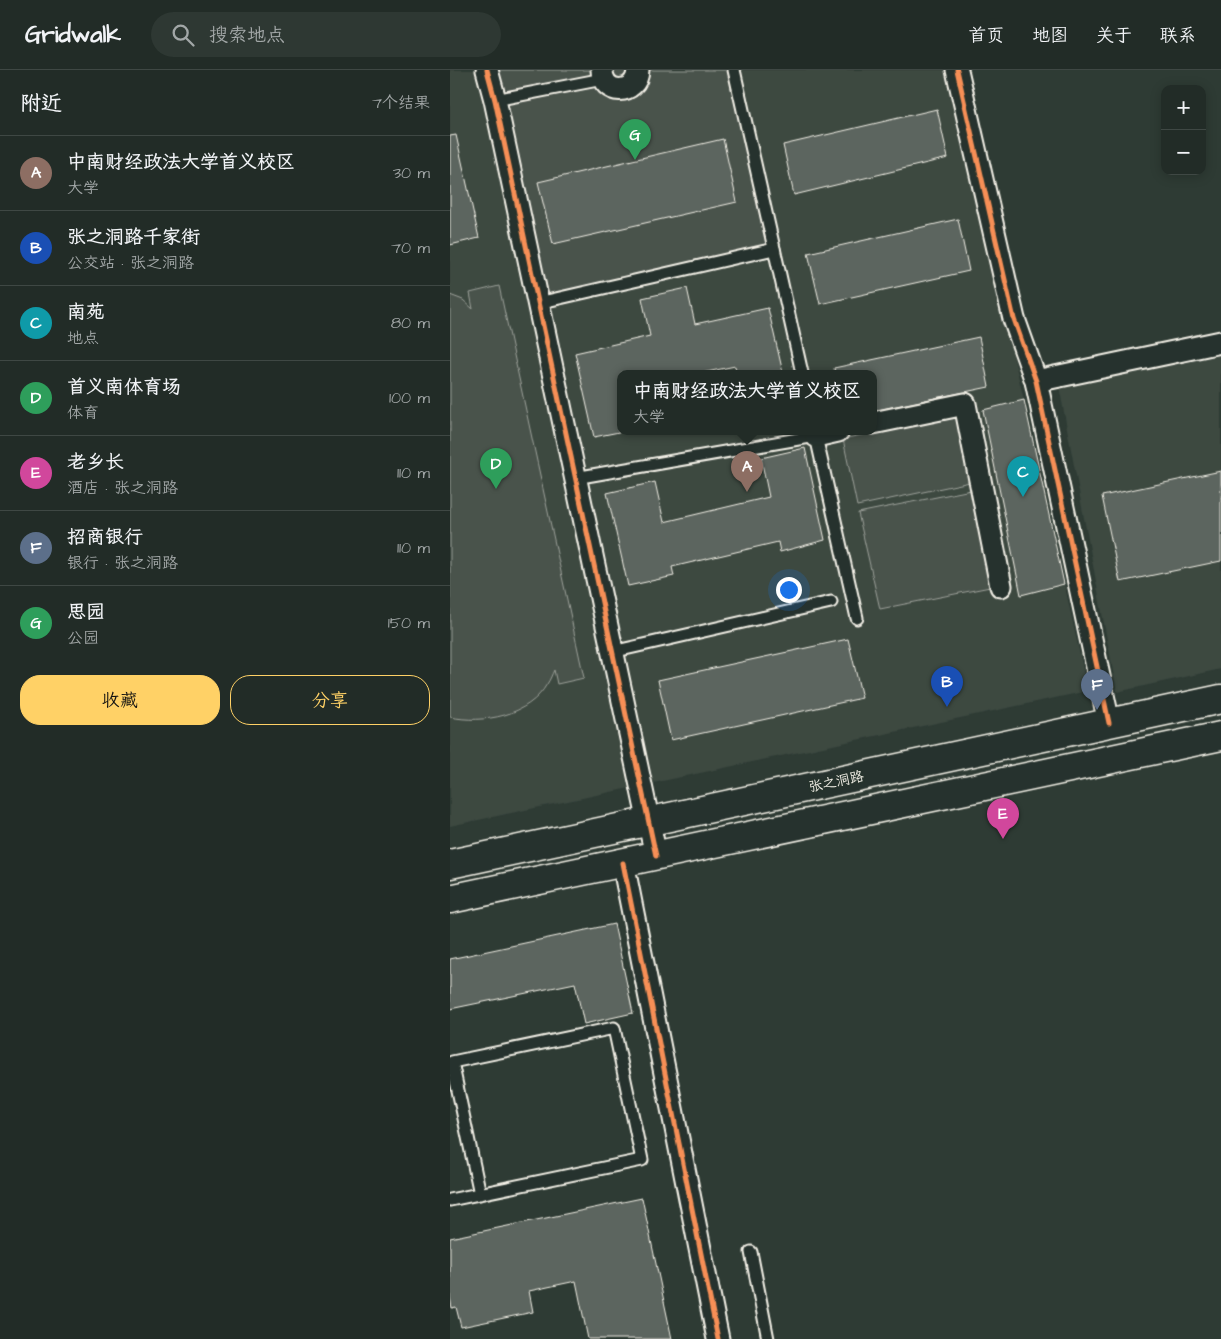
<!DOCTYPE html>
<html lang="zh">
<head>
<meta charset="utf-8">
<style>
  body { margin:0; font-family:"Architects Daughter","LXGW WenKai TC",sans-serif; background:#2e3833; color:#f1f3f6 }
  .controls { position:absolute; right:15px; top:15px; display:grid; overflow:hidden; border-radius:10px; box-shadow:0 2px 12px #0003 }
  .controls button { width:45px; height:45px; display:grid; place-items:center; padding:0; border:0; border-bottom:1px solid #3f4844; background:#222c27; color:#f1f3f6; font:25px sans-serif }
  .you { position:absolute; left:338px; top:519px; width:18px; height:18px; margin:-12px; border:4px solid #fff; border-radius:50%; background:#1a73e8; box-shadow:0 0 0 8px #1a73e833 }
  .badge { display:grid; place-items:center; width:32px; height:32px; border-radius:50%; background:#ffd166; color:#fff; font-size:16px; font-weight:700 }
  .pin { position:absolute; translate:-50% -41px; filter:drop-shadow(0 1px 2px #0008) }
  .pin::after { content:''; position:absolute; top:26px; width:18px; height:15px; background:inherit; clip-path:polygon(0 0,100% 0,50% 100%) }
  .popup { position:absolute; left:167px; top:300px; width:260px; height:65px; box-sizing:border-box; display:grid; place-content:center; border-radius:10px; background:#222c27; filter:drop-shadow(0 1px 4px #0005); font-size:16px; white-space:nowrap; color:#a2a7a7 }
  .popup b { font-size:19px; color:#f1f3f6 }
  .popup::after { content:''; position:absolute; left:50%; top:100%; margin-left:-10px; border:10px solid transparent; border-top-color:#222c27 }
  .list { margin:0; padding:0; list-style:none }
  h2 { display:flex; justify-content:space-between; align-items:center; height:65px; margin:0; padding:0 20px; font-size:21px }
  h2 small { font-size:16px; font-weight:400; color:#a2a7a7 }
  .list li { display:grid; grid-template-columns:32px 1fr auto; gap:15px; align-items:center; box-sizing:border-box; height:75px; padding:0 20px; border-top:1px solid #3f4844 }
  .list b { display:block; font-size:19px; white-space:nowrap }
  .list p { margin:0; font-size:16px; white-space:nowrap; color:#a2a7a7 }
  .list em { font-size:16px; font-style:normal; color:#a2a7a7 }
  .actions { display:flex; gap:10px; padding:15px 20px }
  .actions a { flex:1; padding:11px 0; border:1px solid #ffd166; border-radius:20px; text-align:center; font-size:18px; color:#ffd166 }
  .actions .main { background:#ffd166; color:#111 }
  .icon { flex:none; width:28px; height:28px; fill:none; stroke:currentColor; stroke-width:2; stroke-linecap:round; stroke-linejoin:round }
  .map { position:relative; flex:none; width:771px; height:1269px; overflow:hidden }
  header { display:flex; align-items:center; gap:30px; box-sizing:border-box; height:70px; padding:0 25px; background:#222c27; border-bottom:1px solid #3f4844 }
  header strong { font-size:24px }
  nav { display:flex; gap:28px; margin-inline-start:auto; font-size:18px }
  .search { width:350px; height:45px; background:#2e3833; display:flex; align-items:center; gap:12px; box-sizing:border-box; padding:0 18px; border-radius:28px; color:#a2a7a7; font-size:19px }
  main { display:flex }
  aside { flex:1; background:#222c27 }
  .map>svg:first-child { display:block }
  .built { fill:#3c4841; fill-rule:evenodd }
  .green { fill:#48524c; stroke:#9ea29a }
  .building { fill:#5c655e; stroke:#f4f1e8 }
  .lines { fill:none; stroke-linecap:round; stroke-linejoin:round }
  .service-casing { stroke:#f4f1e8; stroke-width:15 }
  .minor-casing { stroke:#f4f1e8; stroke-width:25 }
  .secondary-casing { stroke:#f4f1e8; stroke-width:31 }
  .service { stroke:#26332d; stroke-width:11 }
  .minor { stroke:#26332d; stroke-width:21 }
  .secondary { stroke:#26332d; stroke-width:28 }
  .cycleway-casing { stroke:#26332d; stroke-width:8 }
  .cycleway { stroke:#f78f57; stroke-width:5 }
  .labels { text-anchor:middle; stroke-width:4; stroke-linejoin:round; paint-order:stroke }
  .street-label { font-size:14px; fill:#f4f1e8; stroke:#26332d }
</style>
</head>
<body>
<header>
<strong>Gridwalk</strong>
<div class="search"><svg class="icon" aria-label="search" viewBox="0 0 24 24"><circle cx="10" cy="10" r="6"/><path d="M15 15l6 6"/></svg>搜索地点</div>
<nav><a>首页</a><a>地图</a><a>关于</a><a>联系</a></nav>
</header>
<main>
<aside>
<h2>附近<small>7个结果</small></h2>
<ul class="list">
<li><span class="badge" style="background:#8d6e63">A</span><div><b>中南财经政法大学首义校区</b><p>大学</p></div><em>30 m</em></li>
<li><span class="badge" style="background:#1a4fb4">B</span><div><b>张之洞路千家街</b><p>公交站 · 张之洞路</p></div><em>70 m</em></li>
<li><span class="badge" style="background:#0f9aa8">C</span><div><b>南苑</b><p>地点</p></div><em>80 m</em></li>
<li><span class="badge" style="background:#2e9e5b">D</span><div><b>首义南体育场</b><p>体育</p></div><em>100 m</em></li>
<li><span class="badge" style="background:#d1479c">E</span><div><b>老乡长</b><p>酒店 · 张之洞路</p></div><em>110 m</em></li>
<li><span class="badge" style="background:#5c6f8a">F</span><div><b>招商银行</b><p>银行 · 张之洞路</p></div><em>110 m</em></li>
<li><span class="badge" style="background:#2e9e5b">G</span><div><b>思园</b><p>公园</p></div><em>150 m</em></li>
</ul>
<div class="actions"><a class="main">收藏</a><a>分享</a></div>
</aside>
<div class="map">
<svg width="771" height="1269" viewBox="0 0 771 1269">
  <rect width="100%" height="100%" fill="#2e3b34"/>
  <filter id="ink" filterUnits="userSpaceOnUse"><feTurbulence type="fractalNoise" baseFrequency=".02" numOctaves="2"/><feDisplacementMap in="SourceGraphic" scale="10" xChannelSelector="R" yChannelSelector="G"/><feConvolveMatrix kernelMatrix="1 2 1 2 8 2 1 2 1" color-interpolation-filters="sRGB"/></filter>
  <g filter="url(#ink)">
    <g class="built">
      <path d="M 0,0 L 495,0 L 574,330 L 638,621 L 0,756 ZM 171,303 L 423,303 L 423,361 L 171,361 Z"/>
      <polygon points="771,285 771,599 667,622 609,316"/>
    </g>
    <g class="green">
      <polygon points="44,0 283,0 324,179 99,226"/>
      <path d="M 49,216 L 134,608 L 107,614 L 104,600 C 102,604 100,610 97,614 C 79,646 33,654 0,647 L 0,225 L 13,230 L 23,239 L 20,223 Z"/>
      <polygon points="507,344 520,412 407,436 393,369"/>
      <polygon points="521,420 540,517 430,539 408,443"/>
    </g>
    <g class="building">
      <polygon points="487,39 498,88 344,125 333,75"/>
      <polygon points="6,65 29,168 0,175 0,66"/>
      <polygon points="273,69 287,132 103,174 88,112"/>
      <polygon points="508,149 519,201 370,234 358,183"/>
      <polygon points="237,218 245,254 318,238 333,303 287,303 285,296 252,303 171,303 171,361 174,361 144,367 125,283 200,266 192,228"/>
      <polygon points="529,267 539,317 423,341 423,303 385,303 384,298"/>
      <polygon points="574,330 614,514 571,525 533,340"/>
      <polygon points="355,378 375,470 330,482 328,472 222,497 224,506 178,516 157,423 205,412 214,452 319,427 311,388"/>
      <polygon points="771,401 771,491 670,512 652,426"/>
      <polygon points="398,569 412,628 221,670 208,610"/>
      <polygon points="164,854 183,943 134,954 125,913 0,939 0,889"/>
      <polygon points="192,1128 222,1269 138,1269 126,1211 79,1221 83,1242 11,1257 6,1237 2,1238 0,1227 0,1168"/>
    </g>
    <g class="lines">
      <defs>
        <g id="service">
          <polyline points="284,0 352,303"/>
          <polyline points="45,30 153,9"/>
          <polyline points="88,233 324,179"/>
          <polyline points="365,362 407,548"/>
          <polyline points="125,408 366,366"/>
          <polyline points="162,582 381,532"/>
          <polyline points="0,1130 192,1090 164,958 2,992 30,1124"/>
          <polyline points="301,1182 318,1269"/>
        </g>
        <g id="minor">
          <polyline points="37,0 45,30 206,786"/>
          <path d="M 152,0 C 152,26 187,26 188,0"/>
          <polyline points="507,0 564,249 586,311 659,653"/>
          <polyline points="586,311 771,272"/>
          <polyline points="423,353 515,334 551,516"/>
          <polyline points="366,366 388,361"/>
          <polyline points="173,793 268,1269"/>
        </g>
        <g id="secondary">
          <polyline points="0,794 771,629"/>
          <polyline points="0,829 771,666"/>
        </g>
      </defs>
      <use href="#service" class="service-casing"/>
      <use href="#minor" class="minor-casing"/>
      <use href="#secondary" class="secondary-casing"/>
      <use href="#service" class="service"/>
      <use href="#minor" class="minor"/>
      <use href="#secondary" class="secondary"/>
      <defs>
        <g id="cycleway">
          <polyline points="37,0 45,30 206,786"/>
          <polyline points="507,0 564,249 586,311 659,653"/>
          <polyline points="173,793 268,1269"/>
        </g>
      </defs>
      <use href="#cycleway" class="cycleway-casing"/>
      <use href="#cycleway" class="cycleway"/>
    </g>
  </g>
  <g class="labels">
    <g class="street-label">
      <text transform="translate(386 711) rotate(-12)" y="5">张之洞路</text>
    </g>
  </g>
</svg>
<div class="controls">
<button>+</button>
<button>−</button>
</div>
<div class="you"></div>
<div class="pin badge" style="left:297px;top:422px;background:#8d6e63">A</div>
<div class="popup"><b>中南财经政法大学首义校区</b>大学</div>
<div class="pin badge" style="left:497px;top:637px;background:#1a4fb4">B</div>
<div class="pin badge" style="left:573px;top:427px;background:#0f9aa8">C</div>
<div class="pin badge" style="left:46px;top:419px;background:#2e9e5b">D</div>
<div class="pin badge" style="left:553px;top:769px;background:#d1479c">E</div>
<div class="pin badge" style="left:647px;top:640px;background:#5c6f8a">F</div>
<div class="pin badge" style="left:185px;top:90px;background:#2e9e5b">G</div>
</div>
</main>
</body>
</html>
